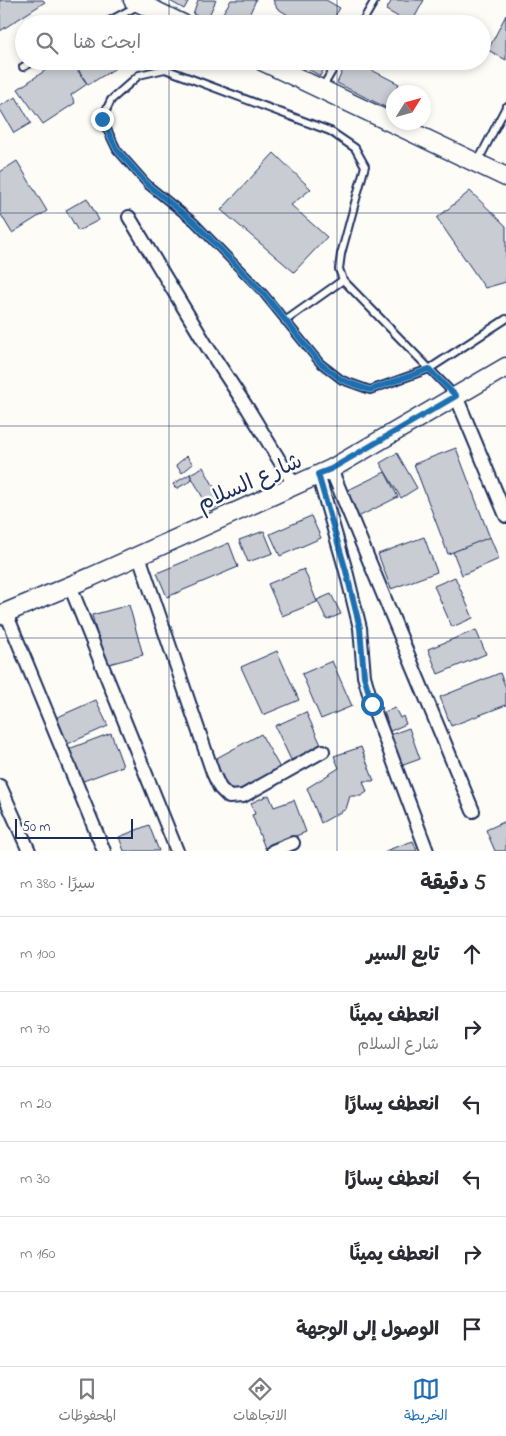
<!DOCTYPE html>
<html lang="ar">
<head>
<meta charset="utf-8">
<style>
  body { margin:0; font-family:"Indie Flower","Playpen Sans Arabic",sans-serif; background:#f7f7f7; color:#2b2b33; direction:rtl }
  .compass { position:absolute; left:386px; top:85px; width:45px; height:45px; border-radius:50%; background:#fff; box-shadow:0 2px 8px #0003; rotate:53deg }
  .scale { position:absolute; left:15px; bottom:12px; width:118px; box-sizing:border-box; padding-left:5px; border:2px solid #1b2f5e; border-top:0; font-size:14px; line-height:18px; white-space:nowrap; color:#1b2f5e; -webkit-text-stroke:4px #fdfcf7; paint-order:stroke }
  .stop { position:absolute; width:15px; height:15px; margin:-11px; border:4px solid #1f6fb2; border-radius:50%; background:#fff }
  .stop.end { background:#1f6fb2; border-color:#fff; box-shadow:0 1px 5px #0008 }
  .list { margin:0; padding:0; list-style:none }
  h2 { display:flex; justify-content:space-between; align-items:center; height:65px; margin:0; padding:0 20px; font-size:21px }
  h2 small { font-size:16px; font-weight:400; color:#7c7c81 }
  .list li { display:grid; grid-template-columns:32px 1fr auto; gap:15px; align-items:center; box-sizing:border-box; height:75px; padding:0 20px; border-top:1px solid #e1e1e2 }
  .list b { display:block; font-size:19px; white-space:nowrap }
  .list p { margin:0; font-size:16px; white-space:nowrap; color:#7c7c81 }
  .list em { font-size:16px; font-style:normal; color:#7c7c81 }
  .icon { flex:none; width:28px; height:28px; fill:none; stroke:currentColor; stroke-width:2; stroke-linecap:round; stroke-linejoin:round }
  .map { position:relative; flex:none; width:506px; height:851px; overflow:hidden; direction:ltr }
  .search { position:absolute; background:#fff; box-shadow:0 2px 8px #0003; left:15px; right:15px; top:15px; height:55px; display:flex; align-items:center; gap:12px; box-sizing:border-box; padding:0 18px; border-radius:28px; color:#7c7c81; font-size:19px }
  .sheet { height:515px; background:#fff }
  nav { display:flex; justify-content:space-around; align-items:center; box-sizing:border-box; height:70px; border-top:1px solid #e1e1e2; background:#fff; font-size:14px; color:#7c7c81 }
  nav a { display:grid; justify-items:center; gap:2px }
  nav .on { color:#1f6fb2 }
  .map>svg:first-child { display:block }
  .building { fill:#c9ccd3; stroke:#1b2f5e }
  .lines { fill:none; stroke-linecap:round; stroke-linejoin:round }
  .service-casing { stroke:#1b2f5e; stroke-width:10 }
  .minor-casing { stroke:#1b2f5e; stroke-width:16 }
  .secondary-casing { stroke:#1b2f5e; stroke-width:21 }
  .service { stroke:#fdfcf7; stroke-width:6 }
  .minor { stroke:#fdfcf7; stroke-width:12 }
  .secondary { stroke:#fdfcf7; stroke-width:18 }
  .route { stroke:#1f6fb2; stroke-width:6 }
  .grid { fill:none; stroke:#1b2f5e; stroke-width:1; stroke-opacity:0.55 }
  .labels { text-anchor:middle; stroke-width:5; stroke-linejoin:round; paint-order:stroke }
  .street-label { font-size:22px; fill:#1b2f5e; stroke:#fdfcf7 }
</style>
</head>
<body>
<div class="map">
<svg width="506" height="851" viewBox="0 0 506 851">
  <rect width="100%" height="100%" fill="#fdfcf7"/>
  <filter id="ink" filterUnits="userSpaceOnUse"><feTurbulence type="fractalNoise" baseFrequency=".02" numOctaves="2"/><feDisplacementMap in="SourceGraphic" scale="10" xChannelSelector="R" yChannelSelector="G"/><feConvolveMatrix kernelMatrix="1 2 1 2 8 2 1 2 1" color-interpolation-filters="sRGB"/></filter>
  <g filter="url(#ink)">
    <g class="building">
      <polygon points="0,0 43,0 45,2 0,31"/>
      <polygon points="168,0 189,0 184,9"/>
      <polygon points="198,0 216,0 207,20 193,14"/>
      <polygon points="231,0 256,0 249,15 267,24 216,24"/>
      <polygon points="273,0 326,0 340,8 330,24 295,24 293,23 291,17 277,8"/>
      <polygon points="392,0 424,0 411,24 386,10"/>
      <polygon points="506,15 506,60 488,50"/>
      <polygon points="59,61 71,61 87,84 71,95 75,103 43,124 18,89"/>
      <polygon points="73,61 116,61 119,66 88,85"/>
      <polygon points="295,61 320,61 326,65 320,76"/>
      <polygon points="347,61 354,61 399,84 387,108 337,83"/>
      <polygon points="16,97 31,123 14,133 0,109 0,106"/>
      <polygon points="274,153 311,189 291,205 327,237 294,272 221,210"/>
      <polygon points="17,161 47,211 12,233 0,213 0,172"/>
      <polygon points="470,191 506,226 506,282 485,288 437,218"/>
      <polygon points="87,198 99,220 78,231 66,210"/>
      <polygon points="456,448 490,538 448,554 414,464"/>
      <polygon points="397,453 417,488 401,498 380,463"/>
      <polygon points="187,456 193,464 182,473 176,465"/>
      <polygon points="203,467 223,503 210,511 190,474"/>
      <polygon points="385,472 398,497 354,519 342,493"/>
      <polygon points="190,474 192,480 176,489 173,484"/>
      <polygon points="311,516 321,538 280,556 270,534"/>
      <polygon points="264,531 273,553 248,562 239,540"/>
      <polygon points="424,537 437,572 391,589 378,554"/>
      <polygon points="490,537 499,559 462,575 453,552"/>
      <polygon points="229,543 238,567 167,597 157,573"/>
      <polygon points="304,569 317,602 282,616 268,584"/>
      <polygon points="455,577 473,618 452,627 434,586"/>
      <polygon points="331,594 341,614 327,620 317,600"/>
      <polygon points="129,605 143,655 105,665 92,615"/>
      <polygon points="476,630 486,654 438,674 428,649"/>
      <polygon points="277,651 299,700 263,715 241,667"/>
      <polygon points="332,661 352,706 321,719 302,674"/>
      <polygon points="500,673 506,688 506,705 451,726 440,697"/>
      <polygon points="96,700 108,726 63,746 51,720"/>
      <polygon points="395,708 400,718 403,716 406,724 386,733 383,725 388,723 384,712"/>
      <polygon points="306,712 322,747 291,760 275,726"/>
      <polygon points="409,728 420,759 398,767 387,736"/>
      <polygon points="111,733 123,766 78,783 66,750"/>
      <polygon points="261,734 280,768 231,794 213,760"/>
      <polygon points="361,747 374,781 363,781 367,792 361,796 350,796 346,809 321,823 307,788 339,768 334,756"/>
      <polygon points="269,795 274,807 294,800 306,832 265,848 252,815 255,814 251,803"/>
      <polygon points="506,821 506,851 495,851 486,830"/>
      <polygon points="149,825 159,851 124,851 119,837"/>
      <polygon points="413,841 417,851 385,851"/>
    </g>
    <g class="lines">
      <defs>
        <g id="service">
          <polyline points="104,24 139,5"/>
          <polyline points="361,24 375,0"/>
          <polyline points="23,67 34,61"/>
          <polyline points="322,88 338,61"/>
          <polyline points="478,161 506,107"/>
          <polyline points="285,321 343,280"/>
          <polyline points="455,395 343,280 339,269 341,254 365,166 355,148 330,131 165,69 139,75 111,100 102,119 117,150 148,185 194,222 263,293 320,363 342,380 370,390 429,369 506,319"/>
        </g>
        <g id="minor">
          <polyline points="129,217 208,348 248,409 295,486"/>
          <polyline points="456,396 506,516"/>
          <polyline points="331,469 473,811"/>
          <polyline points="318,474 346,571 360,628 364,676 372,704 427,851"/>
          <polyline points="139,556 213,773 220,788 229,797 243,796 323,751"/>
          <polyline points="70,586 177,851"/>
          <polyline points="6,613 104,851"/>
          <polyline points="0,786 29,851"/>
          <polyline points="273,851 293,843"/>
        </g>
        <g id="secondary">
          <polyline points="133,0 183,24"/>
          <polyline points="262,61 506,177"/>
          <polyline points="0,615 91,577 331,469 506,367"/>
        </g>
      </defs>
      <use href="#service" class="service-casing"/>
      <use href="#minor" class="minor-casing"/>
      <use href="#secondary" class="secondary-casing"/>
      <use href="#service" class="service"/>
      <use href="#minor" class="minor"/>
      <use href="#secondary" class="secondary"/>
    </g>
  </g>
  <g class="lines" filter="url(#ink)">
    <polyline class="route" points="102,119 117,150 148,185 194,222 263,293 320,363 342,380 370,390 429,369 456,396 331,469 318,474 346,571 360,628 364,676 372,704"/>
  </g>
  <path class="grid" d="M 169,0 L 169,24M 337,0 L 337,24M 169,61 L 169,851M 337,61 L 337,851M 0,213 L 506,213M 0,426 L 506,426M 0,638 L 506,638"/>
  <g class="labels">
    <g class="street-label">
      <text transform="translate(249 481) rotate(-24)" y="8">شارع السلام</text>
    </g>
  </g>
</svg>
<svg class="compass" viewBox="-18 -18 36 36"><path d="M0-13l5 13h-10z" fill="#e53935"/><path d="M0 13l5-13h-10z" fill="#7c7c81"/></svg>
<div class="scale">50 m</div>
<div class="stop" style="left:372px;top:704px"></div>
<div class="stop end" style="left:102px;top:119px"></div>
<div class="search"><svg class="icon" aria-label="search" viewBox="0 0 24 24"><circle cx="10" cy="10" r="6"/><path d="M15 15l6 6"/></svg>ابحث هنا</div>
</div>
<section class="sheet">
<h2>5 دقيقة<small>سيرًا · 380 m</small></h2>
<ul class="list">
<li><svg class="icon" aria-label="ahead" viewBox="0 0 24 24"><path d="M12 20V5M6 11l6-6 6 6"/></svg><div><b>تابع السير</b></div><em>100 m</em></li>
<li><svg class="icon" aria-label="right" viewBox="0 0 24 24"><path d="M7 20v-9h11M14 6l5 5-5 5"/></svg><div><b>انعطف يمينًا</b><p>شارع السلام</p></div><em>70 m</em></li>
<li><svg class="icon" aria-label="left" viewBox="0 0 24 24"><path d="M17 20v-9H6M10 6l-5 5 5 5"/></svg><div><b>انعطف يسارًا</b></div><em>20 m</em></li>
<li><svg class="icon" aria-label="left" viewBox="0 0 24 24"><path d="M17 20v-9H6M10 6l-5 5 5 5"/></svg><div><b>انعطف يسارًا</b></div><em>30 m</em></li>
<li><svg class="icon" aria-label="right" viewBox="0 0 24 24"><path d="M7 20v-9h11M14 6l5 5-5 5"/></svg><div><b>انعطف يمينًا</b></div><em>160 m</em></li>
<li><svg class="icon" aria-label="arrive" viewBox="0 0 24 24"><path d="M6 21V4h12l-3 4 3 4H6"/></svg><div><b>الوصول إلى الوجهة</b></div></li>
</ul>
</section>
<nav>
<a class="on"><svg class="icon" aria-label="map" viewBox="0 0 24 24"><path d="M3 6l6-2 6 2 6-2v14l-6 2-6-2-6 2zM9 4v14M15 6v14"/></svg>الخريطة</a>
<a><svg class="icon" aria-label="directions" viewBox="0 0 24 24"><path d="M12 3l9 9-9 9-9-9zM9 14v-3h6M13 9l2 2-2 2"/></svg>الاتجاهات</a>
<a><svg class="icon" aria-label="saved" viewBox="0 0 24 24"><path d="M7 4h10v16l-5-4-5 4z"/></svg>المحفوظات</a>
</nav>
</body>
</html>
